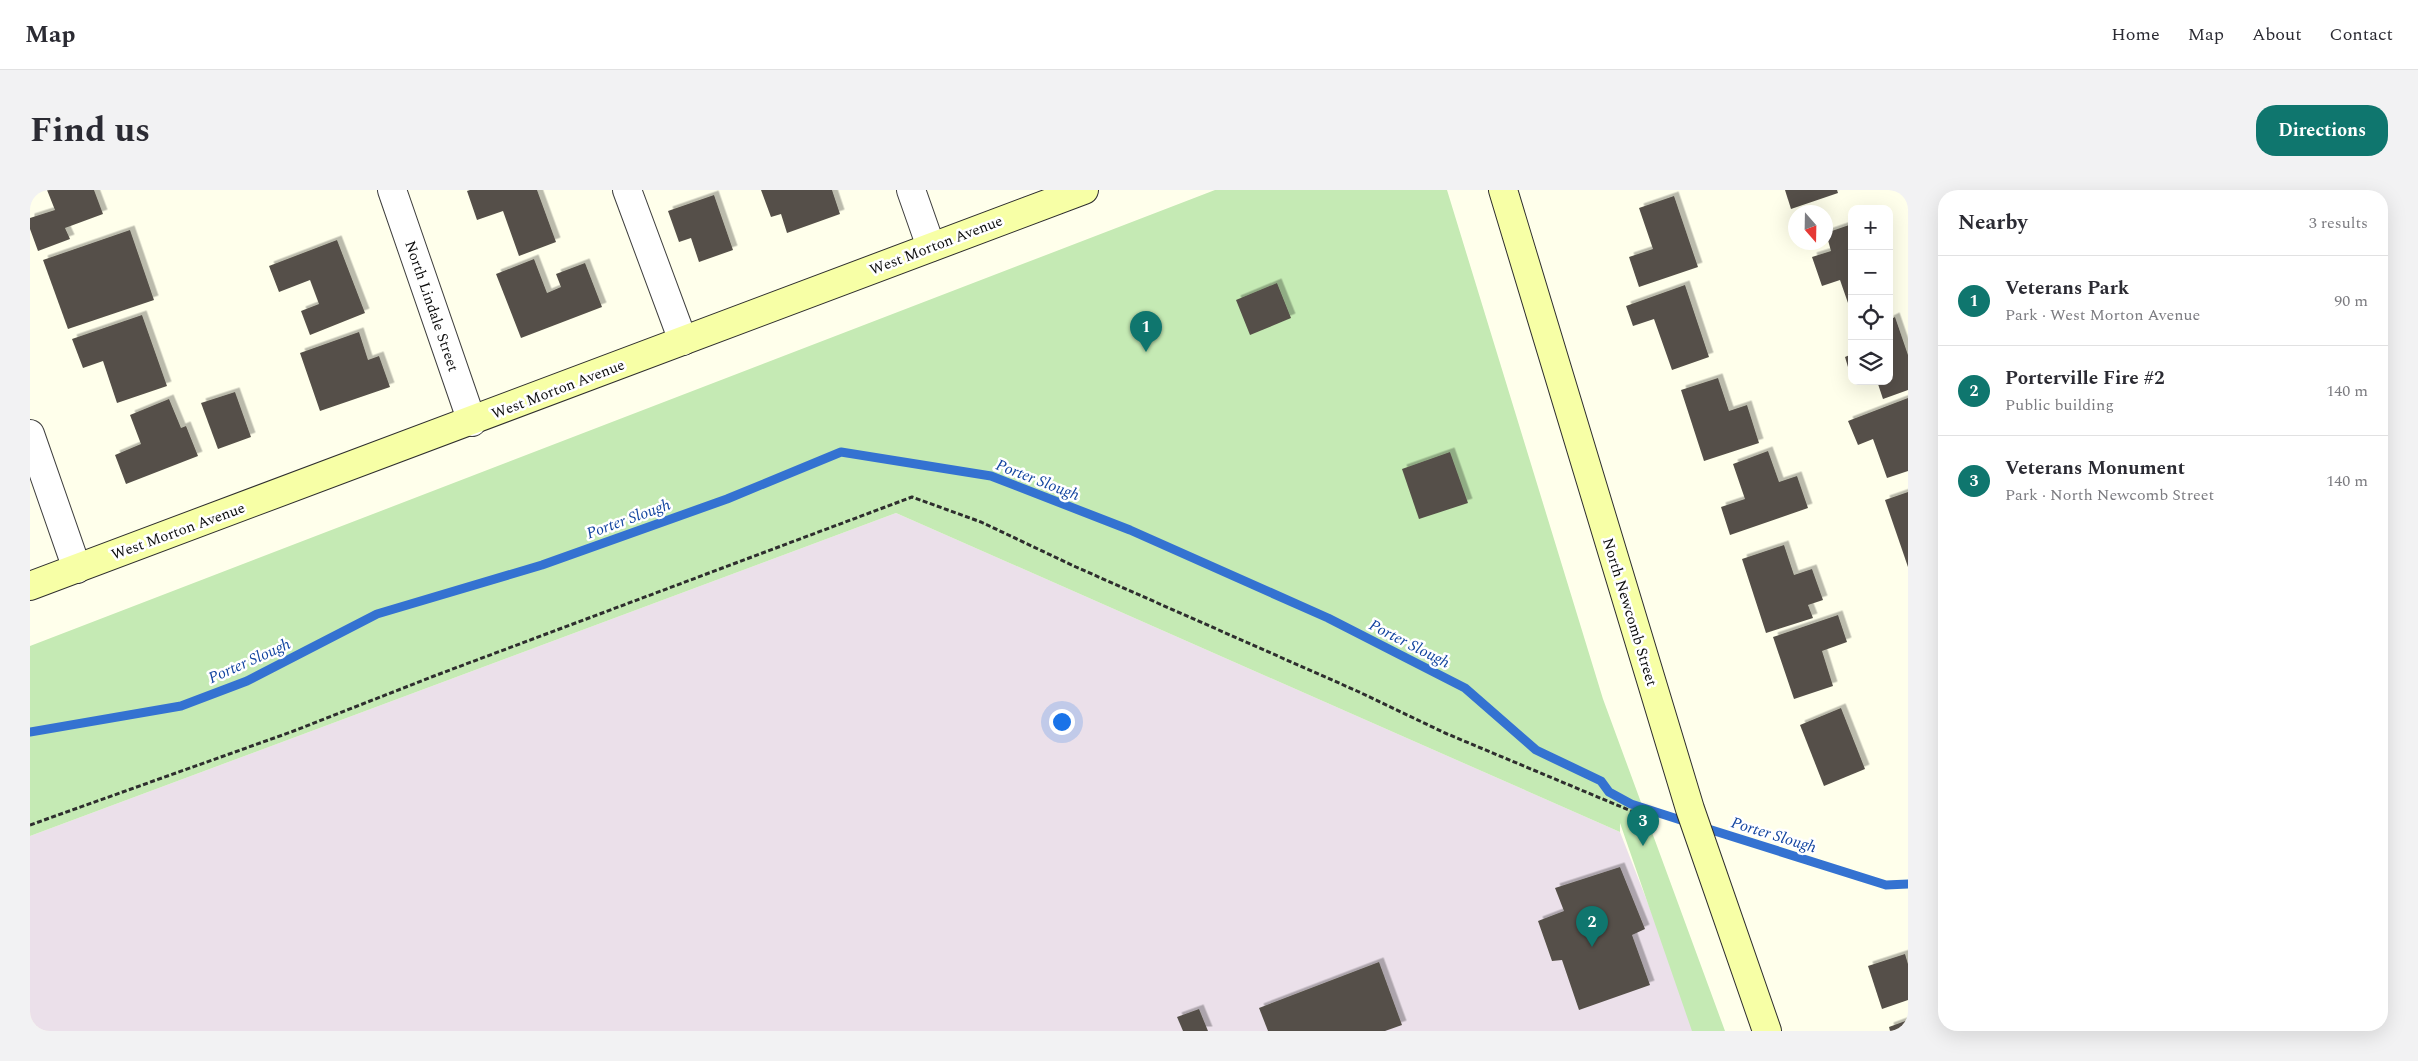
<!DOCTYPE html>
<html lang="en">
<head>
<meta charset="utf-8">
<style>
  body { margin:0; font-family:Spectral,serif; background:#f2f2f3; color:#2b2b33 }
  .controls { position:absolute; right:15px; top:15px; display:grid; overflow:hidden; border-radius:10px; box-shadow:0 5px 20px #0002 }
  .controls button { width:45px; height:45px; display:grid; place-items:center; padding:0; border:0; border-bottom:1px solid #e1e1e2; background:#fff; color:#2b2b33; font:25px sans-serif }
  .compass { position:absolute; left:1758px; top:15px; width:45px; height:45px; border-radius:50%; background:#fff; box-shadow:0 5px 20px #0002; rotate:160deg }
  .you { position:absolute; left:1031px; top:531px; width:18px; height:18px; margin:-12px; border:4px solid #fff; border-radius:50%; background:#1a73e8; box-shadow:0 0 0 8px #1a73e833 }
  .badge { display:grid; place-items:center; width:32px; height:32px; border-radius:50%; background:#0f766e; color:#fff; font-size:16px; font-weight:700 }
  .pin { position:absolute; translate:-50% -41px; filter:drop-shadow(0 1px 2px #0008) }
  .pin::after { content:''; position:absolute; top:26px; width:18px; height:15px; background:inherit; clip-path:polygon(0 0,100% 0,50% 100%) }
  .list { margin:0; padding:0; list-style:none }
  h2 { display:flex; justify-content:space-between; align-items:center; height:65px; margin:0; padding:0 20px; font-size:21px }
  h2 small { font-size:16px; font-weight:400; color:#7c7c81 }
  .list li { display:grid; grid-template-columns:32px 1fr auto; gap:15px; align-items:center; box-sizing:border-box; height:90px; padding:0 20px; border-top:1px solid #e1e1e2 }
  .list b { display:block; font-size:19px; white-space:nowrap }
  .list p { margin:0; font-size:16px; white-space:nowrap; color:#7c7c81 }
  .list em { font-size:16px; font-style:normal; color:#7c7c81 }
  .icon { flex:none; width:28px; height:28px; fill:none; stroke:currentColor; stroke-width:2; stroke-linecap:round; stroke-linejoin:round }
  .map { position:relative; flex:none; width:1878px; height:841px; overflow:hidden; border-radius:20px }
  header { display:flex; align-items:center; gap:30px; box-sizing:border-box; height:70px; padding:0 25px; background:#fff; border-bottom:1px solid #e1e1e2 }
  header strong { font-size:24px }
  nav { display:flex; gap:28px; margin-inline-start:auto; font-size:18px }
  .intro { display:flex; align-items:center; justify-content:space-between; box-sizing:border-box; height:120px; padding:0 30px }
  h1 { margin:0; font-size:35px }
  .button { padding:12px 22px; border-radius:20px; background:#0f766e; color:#fff; font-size:18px; font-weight:700 }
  main { display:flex; gap:30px; padding:0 30px }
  aside { flex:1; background:#fff; border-radius:20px; box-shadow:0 5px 20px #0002 }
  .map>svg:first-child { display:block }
  .industrial { fill:#ebe0ea }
  .green { fill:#c5eab4 }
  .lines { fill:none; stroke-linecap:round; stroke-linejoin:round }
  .stream { stroke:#3472d1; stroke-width:9 }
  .building { fill:#555048; filter:url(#shadow) }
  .minor-casing { stroke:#3f3f3f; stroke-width:30 }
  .secondary-casing { stroke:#2e2e2e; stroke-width:30 }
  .path { stroke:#2e2e2e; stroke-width:3; stroke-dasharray:5 2.5; stroke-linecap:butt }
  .minor { stroke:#fff; stroke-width:28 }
  .secondary { stroke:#f7ffa6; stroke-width:28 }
  .labels { text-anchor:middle; stroke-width:5; stroke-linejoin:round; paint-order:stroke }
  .street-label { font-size:15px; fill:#0c0c0c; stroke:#fff }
  .water-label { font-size:16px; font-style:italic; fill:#1345a0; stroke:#fff }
</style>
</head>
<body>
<header>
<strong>Map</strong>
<nav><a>Home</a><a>Map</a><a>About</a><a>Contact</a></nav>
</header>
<div class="intro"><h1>Find us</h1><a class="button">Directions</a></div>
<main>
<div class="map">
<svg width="1878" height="841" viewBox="0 0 1878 841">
  <defs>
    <filter id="shadow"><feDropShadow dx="4.5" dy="-4.5" stdDeviation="0" flood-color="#0004"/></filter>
  </defs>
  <rect width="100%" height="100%" fill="#ffffeb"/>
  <polygon class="industrial" points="866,323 1590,642 1668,841 0,841 0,646"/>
  <polygon class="green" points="1185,0 1417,0 1573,509 1695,841 1662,841 1590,633 1590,642 866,323 0,646 0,456"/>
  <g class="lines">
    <g class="stream">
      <polyline points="0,542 151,516 217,491 347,424 512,375 697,309 811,262 961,286 1100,340 1298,428 1435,498 1506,560 1571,591 1579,602 1601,614 1660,633"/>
      <polyline points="1672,637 1856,695 1878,694"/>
    </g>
  </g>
  <g class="building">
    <polygon points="17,0 64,0 73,24 35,38 40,49 8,61 0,39 0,28 25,20"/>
    <polygon points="440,0 507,0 526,52 489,66 473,21 447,30 437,1"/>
    <polygon points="731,0 802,0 810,24 757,43 751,24 741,27"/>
    <polygon points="1755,0 1807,0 1808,3 1761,19"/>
    <polygon points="684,5 703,60 669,72 661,48 649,52 638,21"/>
    <polygon points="1644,6 1668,77 1609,97 1599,67 1623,59 1609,18"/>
    <polygon points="1822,34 1822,111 1818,113 1810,90 1792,96 1782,67 1801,61 1796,43"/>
    <polygon points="100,40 124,110 38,139 13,70"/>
    <polygon points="307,50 335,123 280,145 271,121 289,114 280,90 249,102 239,76"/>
    <polygon points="504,69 517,103 531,97 526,84 555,73 572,117 491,148 466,84"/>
    <polygon points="1247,93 1261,128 1220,145 1206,110"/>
    <polygon points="1655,95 1679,167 1642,180 1624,129 1603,136 1596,116"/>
    <polygon points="112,125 137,196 87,213 73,171 53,178 42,149"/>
    <polygon points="1865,127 1878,165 1878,200 1853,209 1847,191 1859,191 1859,130"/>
    <polygon points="329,142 338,170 349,166 360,197 290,221 270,163"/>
    <polygon points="1822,164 1822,187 1821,187 1815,167"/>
    <polygon points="1688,188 1699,221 1717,215 1729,253 1674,271 1651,200"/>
    <polygon points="205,202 221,247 188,259 171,213"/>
    <polygon points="1878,208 1878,281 1857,288 1843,249 1828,255 1818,231"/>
    <polygon points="139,209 151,238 156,236 168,266 96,294 85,265 111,254 100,225"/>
    <polygon points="1738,261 1749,292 1767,286 1778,318 1700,345 1691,317 1715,309 1703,274"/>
    <polygon points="1420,262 1438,313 1389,329 1372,279"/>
    <polygon points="1878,302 1878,377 1855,310"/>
    <polygon points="1754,355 1764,385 1782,379 1793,410 1778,415 1783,428 1736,443 1712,369"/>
    <polygon points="1808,425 1817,452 1792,461 1803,496 1764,509 1743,447"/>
    <polygon points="1811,518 1835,579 1794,596 1770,535"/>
    <polygon points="1590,677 1615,739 1602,745 1620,795 1549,820 1532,770 1522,771 1508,731 1534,721 1525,698"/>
    <polygon points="1875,764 1878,774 1878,810 1852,819 1838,776"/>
    <polygon points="1349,772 1372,835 1355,841 1238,841 1229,818"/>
    <polygon points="1169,819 1178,841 1153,841 1147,827"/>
    <polygon points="1878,830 1878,841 1860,841 1859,837"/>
  </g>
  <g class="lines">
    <defs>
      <g id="minor">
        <polyline points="362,0 442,232"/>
        <polyline points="597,0 653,151"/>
        <polyline points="881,0 901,57"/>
        <polyline points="0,244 47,379"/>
      </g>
      <g id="secondary">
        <polyline points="1473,0 1660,619 1737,841"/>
        <polyline points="0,396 1054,0"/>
      </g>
    </defs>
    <use href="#minor" class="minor-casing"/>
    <use href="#secondary" class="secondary-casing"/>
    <polyline class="path" points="0,635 261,542 404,486 882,307 951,332 1046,377 1327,501 1415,543 1606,623"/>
    <use href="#minor" class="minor"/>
    <use href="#secondary" class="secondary"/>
  </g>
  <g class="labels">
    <g class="street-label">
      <text transform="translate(906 55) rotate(-21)" y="5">West Morton Avenue</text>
      <text transform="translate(402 116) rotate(71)" y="5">North Lindale Street</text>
      <text transform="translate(528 199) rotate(-21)" y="5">West Morton Avenue</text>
      <text transform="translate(148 341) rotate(-20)" y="5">West Morton Avenue</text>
      <text transform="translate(1600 422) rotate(73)" y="5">North Newcomb Street</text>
    </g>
    <g class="water-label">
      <text transform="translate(1008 289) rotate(21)" y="6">Porter Slough</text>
      <text transform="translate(598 328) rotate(-20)" y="6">Porter Slough</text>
      <text transform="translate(1380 453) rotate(27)" y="6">Porter Slough</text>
      <text transform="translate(219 470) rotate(-24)" y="6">Porter Slough</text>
      <text transform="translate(1744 644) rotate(17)" y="6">Porter Slough</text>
    </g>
  </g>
</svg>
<div class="controls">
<button>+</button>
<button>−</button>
<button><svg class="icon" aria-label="locate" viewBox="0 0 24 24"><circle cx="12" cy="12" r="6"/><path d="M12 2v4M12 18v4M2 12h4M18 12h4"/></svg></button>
<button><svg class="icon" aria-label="layers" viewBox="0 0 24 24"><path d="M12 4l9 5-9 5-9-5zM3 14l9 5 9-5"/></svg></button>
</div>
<svg class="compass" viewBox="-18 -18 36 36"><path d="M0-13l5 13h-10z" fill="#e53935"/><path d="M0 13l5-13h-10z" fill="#7c7c81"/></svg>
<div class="you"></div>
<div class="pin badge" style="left:1116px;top:162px">1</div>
<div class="pin badge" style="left:1562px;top:757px">2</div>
<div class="pin badge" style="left:1613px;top:656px">3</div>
</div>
<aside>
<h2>Nearby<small>3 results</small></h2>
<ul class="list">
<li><span class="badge">1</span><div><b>Veterans Park</b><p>Park · West Morton Avenue</p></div><em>90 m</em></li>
<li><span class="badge">2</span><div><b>Porterville Fire #2</b><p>Public building</p></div><em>140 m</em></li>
<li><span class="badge">3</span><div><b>Veterans Monument</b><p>Park · North Newcomb Street</p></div><em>140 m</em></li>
</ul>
</aside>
</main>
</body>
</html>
